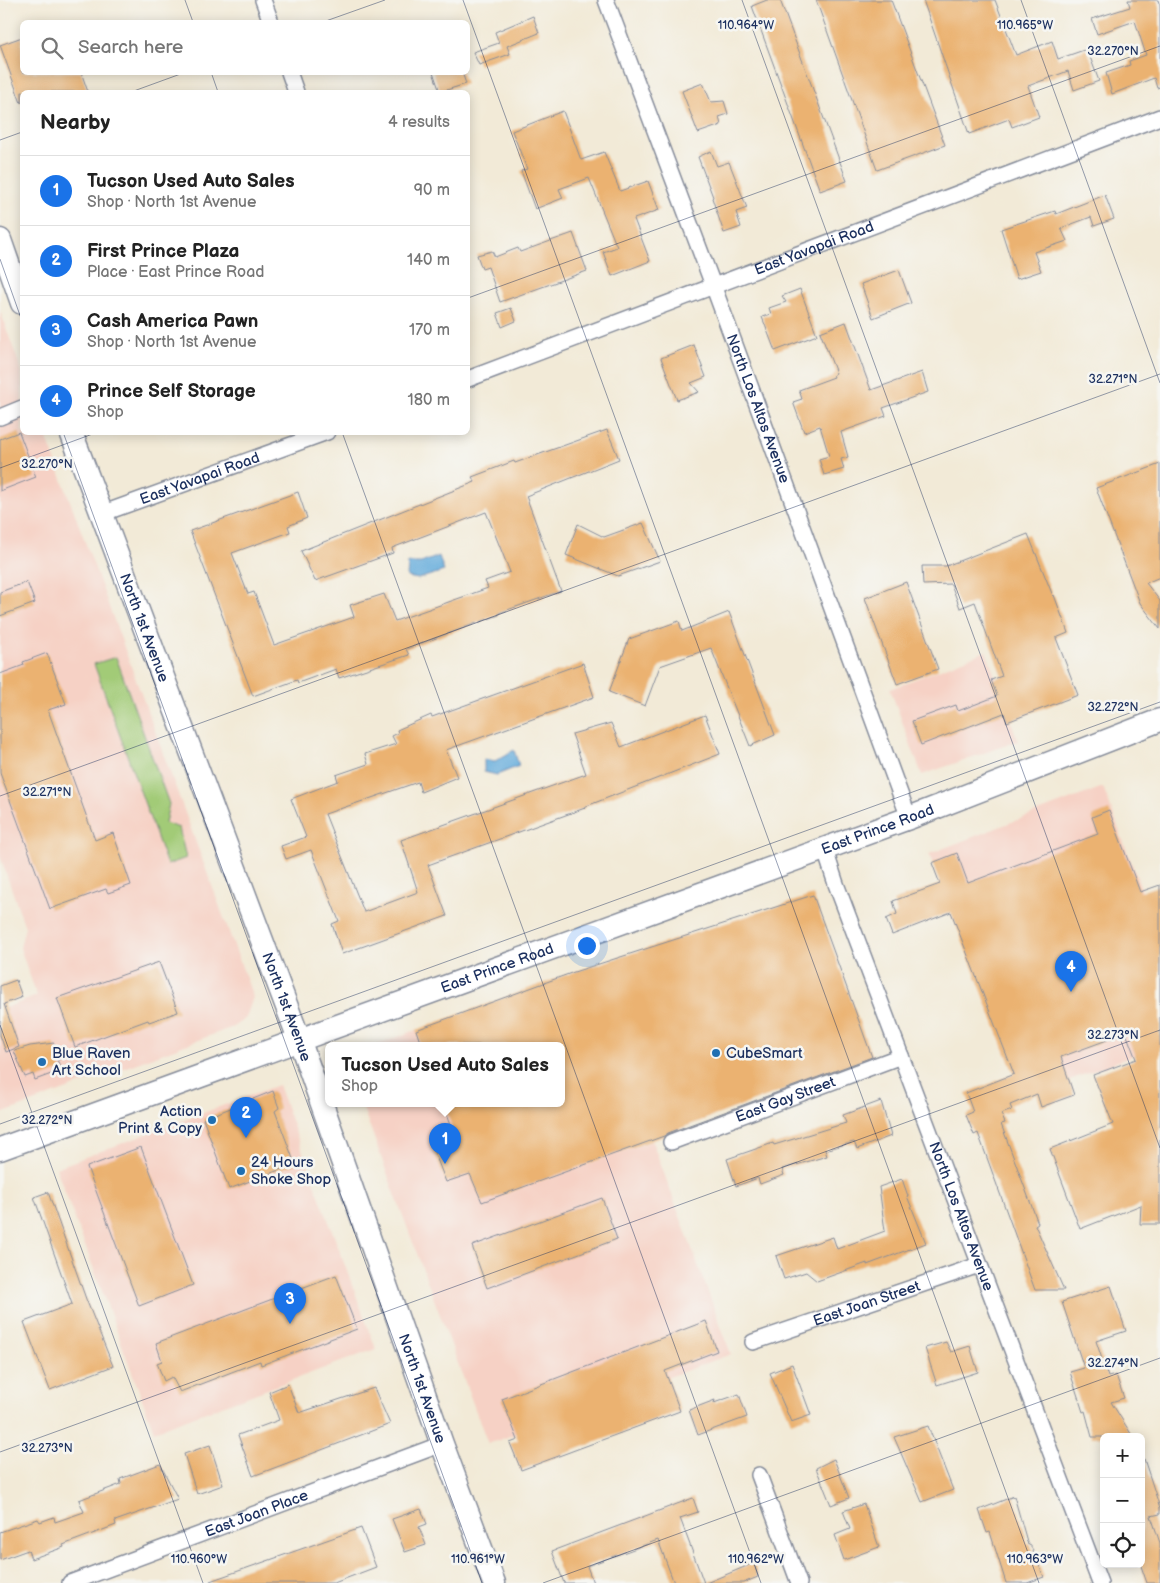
<!DOCTYPE html>
<html lang="en">
<head>
<meta charset="utf-8">
<style>
  body { margin:0; font-family:"Balsamiq Sans",sans-serif; background:#f6f6f6; color:#222 }
  .controls { position:absolute; right:15px; bottom:15px; display:grid; overflow:hidden; border-radius:8px; box-shadow:0 2px 12px #0003 }
  .controls button { width:45px; height:45px; display:grid; place-items:center; padding:0; border:0; border-bottom:1px solid #e0e0e0; background:#fff; color:#222; font:25px sans-serif }
  .you { position:absolute; left:586px; top:945px; width:18px; height:18px; margin:-12px; border:4px solid #fff; border-radius:50%; background:#1a73e8; box-shadow:0 0 0 8px #1a73e833 }
  .badge { display:grid; place-items:center; width:32px; height:32px; border-radius:50%; background:#1a73e8; color:#fff; font-size:16px; font-weight:700 }
  .pin { position:absolute; translate:-50% -41px; filter:drop-shadow(0 1px 2px #0008) }
  .pin::after { content:''; position:absolute; top:26px; width:18px; height:15px; background:inherit; clip-path:polygon(0 0,100% 0,50% 100%) }
  .popup { position:absolute; left:325px; top:1042px; width:240px; height:65px; box-sizing:border-box; display:grid; place-content:center; border-radius:8px; background:#fff; filter:drop-shadow(0 1px 4px #0005); font-size:16px; white-space:nowrap; color:#767676 }
  .popup b { font-size:19px; color:#222 }
  .popup::after { content:''; position:absolute; left:50%; top:100%; margin-left:-10px; border:10px solid transparent; border-top-color:#fff }
  .list { margin:0; padding:0; list-style:none }
  h2 { display:flex; justify-content:space-between; align-items:center; height:65px; margin:0; padding:0 20px; font-size:21px }
  h2 small { font-size:16px; font-weight:400; color:#767676 }
  .list li { display:grid; grid-template-columns:32px 1fr auto; gap:15px; align-items:center; box-sizing:border-box; height:70px; padding:0 20px; border-top:1px solid #e0e0e0 }
  .list b { display:block; font-size:19px; white-space:nowrap }
  .list p { margin:0; font-size:16px; white-space:nowrap; color:#767676 }
  .list em { font-size:16px; font-style:normal; color:#767676 }
  .icon { flex:none; width:28px; height:28px; fill:none; stroke:currentColor; stroke-width:2; stroke-linecap:round; stroke-linejoin:round }
  .map { position:relative; flex:none; width:1160px; height:1583px; overflow:hidden }
  .search { position:absolute; background:#fff; box-shadow:0 2px 12px #0003; left:20px; top:20px; width:450px; height:55px; display:flex; align-items:center; gap:12px; box-sizing:border-box; padding:0 18px; border-radius:8px; color:#767676; font-size:19px }
  .panel { position:absolute; background:#fff; box-shadow:0 2px 12px #0003; left:20px; top:90px; width:450px; height:345px; border-radius:8px }
  .map>svg:first-child { display:block }
  .built { fill:#f6d1c5 }
  .green { fill:#a2cb77; stroke:#5e7d6a }
  .water { fill:#64abdb; stroke:#406d9c }
  .building { fill:#ebb271 }
  .lines { fill:none; stroke-linecap:round; stroke-linejoin:round }
  .minor-casing { stroke:#868c9a; stroke-width:18 }
  .secondary-casing { stroke:#868c9a; stroke-width:25 }
  .minor { stroke:#fff; stroke-width:15 }
  .secondary { stroke:#fff; stroke-width:22 }
  .ticks { fill:none; stroke:#1b2f5e; stroke-width:1; stroke-opacity:0.45 }
  .poi-dot { fill:#1f6fb2; stroke:#f6f6f2; stroke-width:2 }
  .labels { text-anchor:middle; stroke-width:5; stroke-linejoin:round; paint-order:stroke }
  .street-label { font-size:15px; fill:#1b2f5e; stroke:#f6f6f2 }
  .poi-label { font-size:15px; fill:#1b2f5e; stroke:#f6f6f2; text-anchor:start }
  .ticks-label { font-size:12px; text-anchor:middle; fill:#1b2f5e; stroke:#f6f6f2; stroke-width:5; stroke-linejoin:round; paint-order:stroke }
</style>
</head>
<body>
<div class="map">
<svg width="1160" height="1583" viewBox="0 0 1160 1583">
  <rect width="100%" height="100%" fill="#f6f6f2"/>
  <filter id="ink" filterUnits="userSpaceOnUse"><feTurbulence type="fractalNoise" baseFrequency=".02" numOctaves="2"/><feDisplacementMap in="SourceGraphic" scale="10" xChannelSelector="R" yChannelSelector="G"/><feConvolveMatrix kernelMatrix="1 2 1 2 8 2 1 2 1" color-interpolation-filters="sRGB"/></filter>
  <filter id="wash" filterUnits="userSpaceOnUse"><feTurbulence type="fractalNoise" baseFrequency=".0096" numOctaves="4" result="noise"/><feDisplacementMap in="SourceGraphic" scale="20" xChannelSelector="R" yChannelSelector="G"/><feGaussianBlur stdDeviation="1.12" result="paint"/><feColorMatrix in="noise" values="0 0 0 0 0 0 0 0 0 0 0 0 0 0 0 0 0 1.4 0 .05"/><feComposite in="paint" operator="in"/></filter>
  <g filter="url(#wash)">
    <rect width="100%" height="100%" fill="#f2ead7"/>
    <g class="built">
      <polygon points="0,311 22,372 22,432 45,433 253,997 246,1018 233,1027 1,1114 0,1111 0,1010 37,996 20,948 25,927 0,856"/>
      <polygon points="986,651 1018,741 922,775 890,689"/>
      <polygon points="1103,787 1160,939 1160,1045 1031,1095 1007,1056 929,854"/>
      <polygon points="416,1030 421,1045 377,1045"/>
      <polygon points="278,1085 376,1349 154,1431 56,1168"/>
      <polygon points="361,1103 443,1103 482,1202 652,1141 731,1354 488,1444"/>
    </g>
    <polygon class="green" points="116,657 169,804 165,823 179,828 186,858 167,865 94,664"/>
    <g class="water">
      <polygon points="439,556 444,571 418,579 407,577 408,563 421,563"/>
      <polygon points="514,750 519,766 497,775 484,772 484,759 495,761"/>
    </g>
    <g id="blocks">
      <g class="building">
        <polygon points="767,0 780,0 847,181 820,191 752,6"/>
        <polygon points="816,0 891,0 945,145 877,170"/>
        <polygon points="923,0 995,0 1016,55 1052,41 1058,59 1087,49 1099,81 1074,90 1068,71 1028,86 1039,117 1012,127 1009,119 969,134"/>
        <polygon points="1128,0 1158,0 1160,6 1160,87 1157,88 1154,78 1112,94 1106,73 1130,65 1129,61 1146,55 1135,21 1097,34 1092,19 1130,7"/>
        <polygon points="533,16 539,33 507,46 510,54 479,65 473,52 499,43 495,32"/>
        <polygon points="22,37 22,72 81,72 88,92 22,92 22,102 21,103 0,45"/>
        <polygon points="433,72 462,72 466,84 440,92"/>
        <polygon points="703,83 711,102 724,101 728,114 719,117 721,125 698,133 682,91"/>
        <polygon points="563,111 581,160 604,152 620,191 648,181 659,210 634,219 650,261 612,276 603,252 617,247 589,178 559,189 563,198 535,209 521,171 527,169 512,131"/>
        <polygon points="711,151 717,166 729,162 747,208 736,212 741,227 724,233 712,198 713,197 698,157"/>
        <polygon points="1105,195 1114,219 1094,226 1091,217 1061,228 1067,241 1034,252 1041,271 1017,279 1001,229 1055,211 1056,214"/>
        <polygon points="573,233 587,271 500,302 488,267 482,269 477,255 492,251 495,257 518,248 520,252"/>
        <polygon points="899,270 911,303 873,318 861,284"/>
        <polygon points="800,289 817,335 775,351 762,317 771,314 769,308 786,302 782,296"/>
        <polygon points="511,308 516,321 502,327 497,313"/>
        <polygon points="846,322 871,390 922,372 928,392 883,408 886,416 841,432 848,457 841,459 844,469 824,475 819,459 829,456 820,426 804,432 793,402 802,399 799,390 834,377 833,375 836,373 820,332"/>
        <polygon points="694,345 706,377 691,383 699,392 677,400 661,358"/>
        <polygon points="607,430 619,459 526,496 561,591 499,613 499,615 406,649 409,655 339,678 336,669 298,683 297,680 253,696 190,531 298,492 307,518 288,526 290,532 232,553 248,594 254,592 274,645 354,617 350,605 384,594 395,621 488,588 485,581 510,572 486,512 392,548 393,553 315,581 301,551 475,482 472,477 514,461 515,463"/>
        <polygon points="19,432 36,477 0,491 0,439"/>
        <polygon points="1160,464 1160,577 1146,583 1160,601 1160,629 1140,603 1096,488"/>
        <polygon points="643,523 660,561 618,576 566,555 578,524 604,537"/>
        <polygon points="1028,534 1053,596 1054,595 1068,633 1056,638 1078,695 1007,722 1004,713 921,745 912,721 956,705 958,711 997,696 991,680 1002,676 975,602 960,608 951,584 923,585 922,566 946,566"/>
        <polygon points="27,582 35,603 0,616 0,592"/>
        <polygon points="906,582 938,669 897,684 865,598"/>
        <polygon points="729,612 775,735 750,746 711,648 660,666 645,706 609,692 629,639 679,621 682,631"/>
        <polygon points="47,653 66,704 48,710 95,840 113,833 131,885 108,893 106,889 50,909 0,773 0,674 24,665 23,662"/>
        <polygon points="583,663 594,697 446,750 457,777 421,792 418,782 325,814 364,912 418,892 401,840 586,774 572,734 611,723 621,747 705,715 720,754 584,807 585,808 428,865 447,916 342,954 332,924 339,921 311,850 286,859 281,846 306,837 291,799 338,781 336,775 368,764 365,754 396,744 392,736 398,733 397,730 431,715 432,717"/>
        <polygon points="1109,810 1140,892 1160,885 1160,1224 1140,1224 1141,1205 1080,1229 1050,1149 1113,1124 1093,1075 1136,1059 1126,1033 1061,1057 1074,1095 1041,1107 1037,1094 1010,1105 1012,1110 1001,1114 1005,1123 1001,1124 1038,1223 1035,1225 1064,1290 1035,1290 978,1133 974,1135 966,1115 973,1112 966,1093 1014,1074 951,912 892,935 886,919 897,914 893,901 940,884 932,863 957,853 968,883 1098,834 1092,817"/>
        <polygon points="813,895 872,1057 668,1133 664,1136 482,1202 470,1174 446,1182 433,1149 457,1140 443,1103 561,1103 561,1045 421,1045 416,1030 574,972"/>
        <polygon points="159,962 178,1012 149,1022 148,1020 75,1047 57,998"/>
        <polygon points="16,980 22,997 4,1004 19,1047 6,1052 0,1035 0,986"/>
        <polygon points="54,1043 60,1059 57,1060 62,1070 35,1080 33,1074 25,1077 14,1051 30,1046"/>
        <polygon points="273,1091 279,1108 275,1111 295,1164 229,1189 203,1119"/>
        <polygon points="881,1101 891,1136 857,1149 854,1142 825,1150 827,1156 782,1169 784,1175 760,1184 758,1178 736,1186 727,1159 773,1143 774,1145 846,1123 843,1115"/>
        <polygon points="141,1147 193,1285 139,1306 87,1167"/>
        <polygon points="902,1179 908,1196 907,1196 926,1243 867,1265 867,1263 817,1281 806,1272 784,1279 776,1256 833,1237 837,1249 885,1231 879,1187"/>
        <polygon points="48,1192 86,1299 113,1366 50,1390 24,1322 72,1304 34,1197"/>
        <polygon points="602,1198 617,1239 487,1288 472,1246"/>
        <polygon points="336,1275 357,1329 261,1365 260,1361 180,1392 172,1377 164,1381 157,1363 162,1361 156,1343"/>
        <polygon points="1111,1286 1126,1331 1096,1341 1108,1377 1116,1375 1124,1398 1111,1402 1133,1437 1092,1437 1085,1411 1083,1412 1070,1372 1084,1368 1062,1302"/>
        <polygon points="706,1321 717,1351 665,1371 680,1411 521,1470 510,1443 518,1440 502,1399"/>
        <polygon points="946,1342 951,1352 970,1346 978,1372 937,1385 925,1348"/>
        <polygon points="792,1364 811,1415 791,1422 770,1373"/>
        <polygon points="288,1384 299,1413 374,1388 390,1424 253,1476 238,1435 279,1420 269,1392"/>
        <polygon points="739,1394 747,1417 698,1435 689,1410 715,1400 714,1403"/>
        <polygon points="928,1426 953,1490 922,1502 894,1437"/>
        <polygon points="210,1445 223,1485 197,1494 184,1454"/>
        <polygon points="834,1459 849,1498 831,1505 816,1468"/>
        <polygon points="1144,1459 1160,1508 1160,1514 1151,1516 1160,1543 1160,1583 1147,1583 1141,1566 1141,1460"/>
        <polygon points="160,1464 178,1499 115,1521 116,1525 63,1545 64,1547 31,1559 28,1550 0,1560 0,1532 38,1519 40,1522 54,1517 55,1522 84,1512 79,1500 121,1484 120,1479"/>
        <polygon points="1014,1496 1028,1545 1030,1544 1044,1577 1027,1583 1006,1583 990,1532 987,1533 979,1510"/>
        <polygon points="693,1498 698,1512 680,1518 704,1583 674,1583 658,1540 587,1566 593,1583 564,1583 552,1551"/>
        <polygon points="864,1504 879,1547 844,1560 835,1535 850,1529 843,1511"/>
        <polygon points="421,1509 427,1524 419,1527 426,1545 405,1552 392,1519"/>
        <polygon points="361,1528 376,1567 334,1583 211,1583 210,1581"/>
        <polygon points="754,1563 758,1577 743,1583 706,1583"/>
      </g>
    </g>
  </g>
  <g filter="url(#ink)">
    <use href="#blocks" fill-opacity="0" stroke="#868c9a" stroke-width="1"/>
    <g class="lines">
      <defs>
        <g id="minor">
          <polyline points="263,0 271,22"/>
          <path id="s1" d="M 606,0 L 713,285 L 909,818"/>
          <polyline points="289,72 296,92"/>
          <path id="s2" d="M 468,379 L 1160,117"/>
          <polyline points="0,417 22,408"/>
          <path id="s3" d="M 101,514 L 327,432"/>
          <path id="s4" d="M 824,847 L 836,884 L 1100,1583"/>
          <path id="s5" d="M 671,1142 L 901,1056"/>
          <path id="s6" d="M 753,1342 L 979,1265"/>
          <polyline points="759,1475 799,1583"/>
          <path id="s7" d="M 70,1583 L 442,1444"/>
        </g>
        <g id="secondary">
          <polyline points="0,240 22,303"/>
          <path id="s8" d="M 71,432 L 299,1039 L 442,1444 L 494,1583"/>
          <path id="s9" d="M 0,1149 L 909,818 L 1160,720"/>
        </g>
      </defs>
      <use href="#minor" class="minor-casing"/>
      <use href="#secondary" class="secondary-casing"/>
      <use href="#minor" class="minor"/>
      <use href="#secondary" class="secondary"/>
    </g>
  </g>
  <path class="ticks" d="M 185,0 L 193,22M 463,0 L 1039,1583M 742,0 L 1160,1148M 1021,0 L 1160,383M 323,22 L 385,0M 211,72 L 218,92M 131,92 L 186,72M 0,140 L 22,132M 0,259 L 22,321M 468,298 L 1160,46M 63,432 L 482,1583M 342,432 L 761,1583M 0,468 L 98,432M 0,796 L 1160,374M 0,1025 L 203,1583M 0,1124 L 1160,702M 0,1452 L 1160,1030M 543,1583 L 1160,1358"/>
  <g class="poi-dot">
    <circle cx="716" cy="1053" r="5"/>
    <circle cx="42" cy="1062" r="5"/>
    <circle cx="212" cy="1120" r="5"/>
    <circle cx="241" cy="1171" r="5"/>
  </g>
  <g class="labels">
    <g class="street-label">
      <text dy="5" stroke="none"><textPath href="#s2" startOffset="370">East Yavapai Road</textPath></text>
      <text dy="5" stroke="none"><textPath href="#s1" startOffset="436">North Los Altos Avenue</textPath></text>
      <text dy="5" stroke="none"><textPath href="#s3" startOffset="105">East Yavapai Road</textPath></text>
      <text dy="5" stroke="none"><textPath href="#s8" startOffset="209">North 1st Avenue</textPath></text>
      <text dy="5" stroke="none"><textPath href="#s9" startOffset="934">East Prince Road</textPath></text>
      <text dy="5" stroke="none"><textPath href="#s9" startOffset="529">East Prince Road</textPath></text>
      <text dy="5" stroke="none"><textPath href="#s8" startOffset="614">North 1st Avenue</textPath></text>
      <text dy="5" stroke="none"><textPath href="#s5" startOffset="122">East Gay Street</textPath></text>
      <text dy="5" stroke="none"><textPath href="#s4" startOffset="394">North Los Altos Avenue</textPath></text>
      <text dy="5" stroke="none"><textPath href="#s6" startOffset="120">East Joan Street</textPath></text>
      <text dy="5" stroke="none"><textPath href="#s8" startOffset="1019">North 1st Avenue</textPath></text>
      <text dy="5" stroke="none"><textPath href="#s7" startOffset="199">East Joan Place</textPath></text>
    </g>
    <g class="poi-label">
      <text x="52" y="1058">Blue Raven<tspan x="52" dy="17">Art School</tspan></text>
      <text x="726" y="1058">CubeSmart</text>
      <text x="202" y="1116" text-anchor="end">Action<tspan x="202" dy="17">Print &amp; Copy</tspan></text>
      <text x="251" y="1167">24 Hours<tspan x="251" dy="17">Shoke Shop</tspan></text>
    </g>
  </g>
  <g class="ticks-label">
    <text x="1025" y="29">110.965°W</text>
    <text x="746" y="29">110.964°W</text>
    <text x="1113" y="55">32.270°N</text>
    <text x="1113" y="383">32.271°N</text>
    <text x="47" y="468">32.270°N</text>
    <text x="1113" y="711">32.272°N</text>
    <text x="47" y="796">32.271°N</text>
    <text x="1113" y="1039">32.273°N</text>
    <text x="47" y="1124">32.272°N</text>
    <text x="1113" y="1367">32.274°N</text>
    <text x="47" y="1452">32.273°N</text>
    <text x="199" y="1563">110.960°W</text>
    <text x="478" y="1563">110.961°W</text>
    <text x="756" y="1563">110.962°W</text>
    <text x="1035" y="1563">110.963°W</text>
  </g>
</svg>
<div class="controls">
<button>+</button>
<button>−</button>
<button><svg class="icon" aria-label="locate" viewBox="0 0 24 24"><circle cx="12" cy="12" r="6"/><path d="M12 2v4M12 18v4M2 12h4M18 12h4"/></svg></button>
</div>
<div class="you"></div>
<div class="pin badge" style="left:445px;top:1164px">1</div>
<div class="popup"><b>Tucson Used Auto Sales</b>Shop</div>
<div class="pin badge" style="left:246px;top:1138px">2</div>
<div class="pin badge" style="left:290px;top:1324px">3</div>
<div class="pin badge" style="left:1071px;top:992px">4</div>
<div class="search"><svg class="icon" aria-label="search" viewBox="0 0 24 24"><circle cx="10" cy="10" r="6"/><path d="M15 15l6 6"/></svg>Search here</div>
<section class="panel">
<h2>Nearby<small>4 results</small></h2>
<ul class="list">
<li><span class="badge">1</span><div><b>Tucson Used Auto Sales</b><p>Shop · North 1st Avenue</p></div><em>90 m</em></li>
<li><span class="badge">2</span><div><b>First Prince Plaza</b><p>Place · East Prince Road</p></div><em>140 m</em></li>
<li><span class="badge">3</span><div><b>Cash America Pawn</b><p>Shop · North 1st Avenue</p></div><em>170 m</em></li>
<li><span class="badge">4</span><div><b>Prince Self Storage</b><p>Shop</p></div><em>180 m</em></li>
</ul>
</section>
</div>
</body>
</html>
